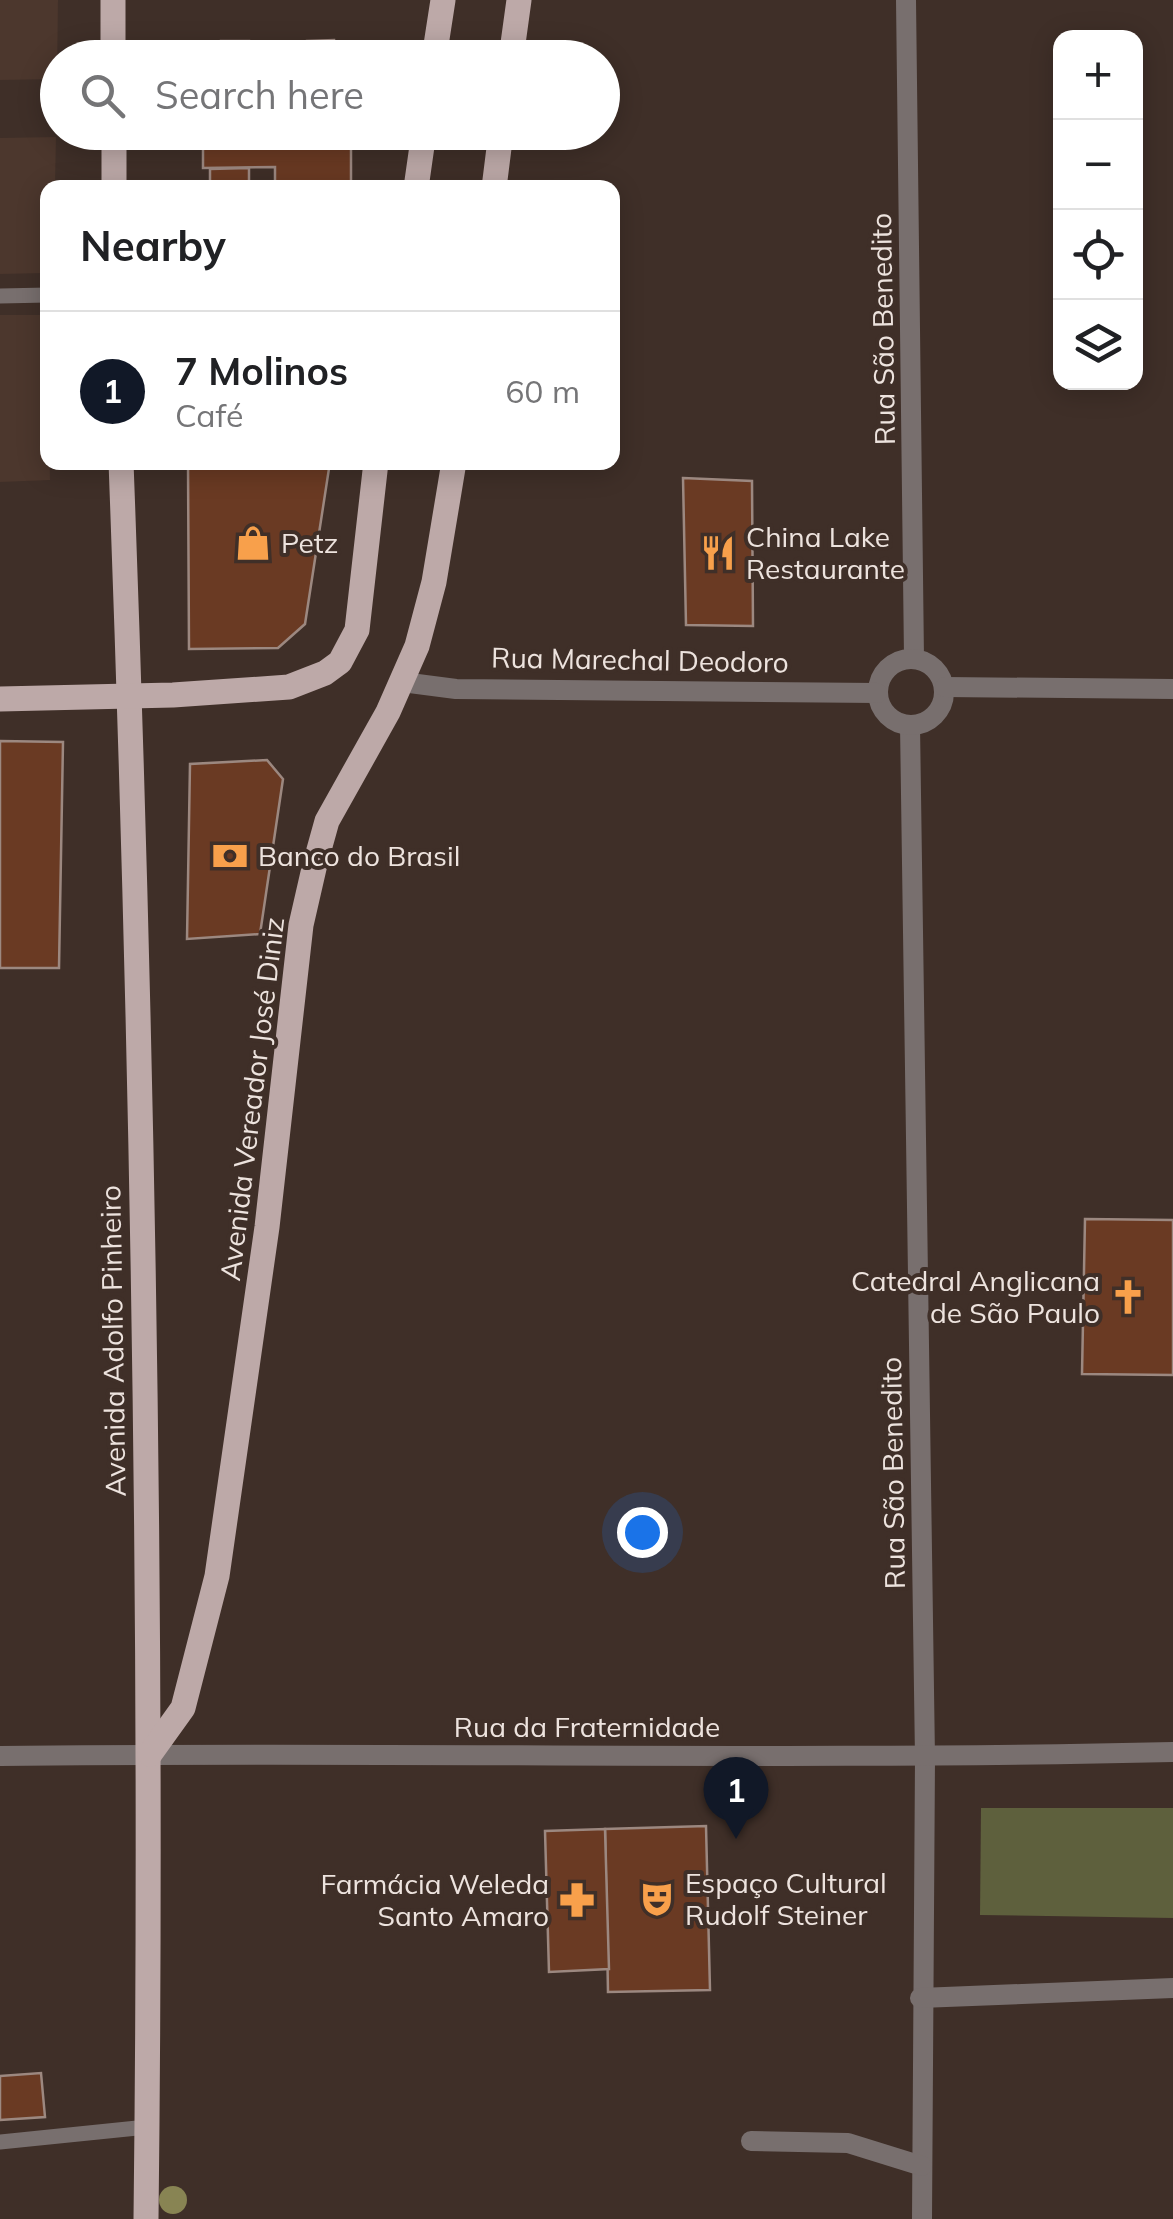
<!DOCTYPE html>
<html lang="en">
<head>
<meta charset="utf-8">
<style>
  body { margin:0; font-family:Mulish,sans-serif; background:#f2f2f2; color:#202124 }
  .controls { position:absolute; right:30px; top:30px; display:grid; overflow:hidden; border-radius:20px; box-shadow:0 5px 25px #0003 }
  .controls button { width:90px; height:90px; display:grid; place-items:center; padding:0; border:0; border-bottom:2px solid #e0e0e0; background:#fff; color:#202124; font:50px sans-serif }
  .you { position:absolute; left:642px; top:1532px; width:35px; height:35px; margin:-25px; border:8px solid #fff; border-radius:50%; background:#1a73e8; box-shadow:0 0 0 15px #1a73e833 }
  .badge { display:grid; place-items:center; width:65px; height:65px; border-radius:50%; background:#111827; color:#fff; font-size:32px; font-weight:700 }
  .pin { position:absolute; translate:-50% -82px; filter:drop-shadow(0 2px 5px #0008) }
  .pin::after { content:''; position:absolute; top:52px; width:35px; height:30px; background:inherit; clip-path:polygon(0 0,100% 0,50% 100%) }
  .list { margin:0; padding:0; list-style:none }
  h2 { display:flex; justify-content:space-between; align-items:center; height:130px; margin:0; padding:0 40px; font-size:42px }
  h2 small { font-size:32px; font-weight:400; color:#757577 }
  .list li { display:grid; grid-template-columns:65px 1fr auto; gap:30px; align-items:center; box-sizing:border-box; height:160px; padding:0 40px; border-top:2px solid #e0e0e0 }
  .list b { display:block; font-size:38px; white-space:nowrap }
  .list p { margin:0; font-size:32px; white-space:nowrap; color:#757577 }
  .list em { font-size:32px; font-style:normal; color:#757577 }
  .icon { flex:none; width:55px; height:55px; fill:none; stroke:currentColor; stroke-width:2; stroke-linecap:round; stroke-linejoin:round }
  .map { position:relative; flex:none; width:1173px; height:2219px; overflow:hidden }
  .search { position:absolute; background:#fff; box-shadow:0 5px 25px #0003; left:40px; top:40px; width:580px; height:110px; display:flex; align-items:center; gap:25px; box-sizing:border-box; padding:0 35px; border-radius:55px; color:#757577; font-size:38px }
  .panel { position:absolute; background:#fff; box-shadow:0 5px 25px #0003; left:40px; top:180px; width:580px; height:290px; border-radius:20px }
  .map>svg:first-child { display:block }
  .built { fill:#4c372d }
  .green { fill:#5e603d }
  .building { fill:#6a3a23; stroke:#9c8880; stroke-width:2.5 }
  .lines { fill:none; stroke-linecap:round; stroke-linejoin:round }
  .service { stroke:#786f6e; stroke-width:15 }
  .minor { stroke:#786f6e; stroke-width:20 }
  .tertiary { stroke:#786f6e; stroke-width:20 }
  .primary { stroke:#bda9a8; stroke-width:25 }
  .tree { fill:#888453 }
  .labels { text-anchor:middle; stroke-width:8; stroke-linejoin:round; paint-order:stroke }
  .street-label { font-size:28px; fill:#ede3de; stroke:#3f2f28 }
  .poi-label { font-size:28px; fill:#ede3de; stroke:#3f2f28; text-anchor:start }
</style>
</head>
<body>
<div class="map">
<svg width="1173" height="2219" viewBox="0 0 1173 2219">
  <rect width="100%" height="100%" fill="#3f2f28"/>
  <g class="built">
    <polygon points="0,0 58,0 57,79 0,80"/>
    <polygon points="56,137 55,187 48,188 47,273 0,274 0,138"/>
    <polygon points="0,315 47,315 50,480 0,482"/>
  </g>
  <polygon class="green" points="981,1808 1173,1808 1173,1918 980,1915"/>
  <g class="building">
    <polygon points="334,40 334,58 307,58 307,41"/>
    <polygon points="221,41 249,41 249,55 221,56"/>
    <polygon points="203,132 351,132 351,188 275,188 275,167 203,168"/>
    <polygon points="249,168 249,188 210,188 210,169"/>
    <polygon points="188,462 330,462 305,624 278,648 189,649"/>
    <polygon points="683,478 752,481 753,626 686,625"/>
    <polygon points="0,741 63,742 59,968 0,968"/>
    <polygon points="267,760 283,779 260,934 187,939 190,764"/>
    <polygon points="1085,1219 1173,1220 1173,1375 1082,1374"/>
    <polygon points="706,1826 710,1990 608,1992 605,1829"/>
    <polygon points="605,1829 609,1969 549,1972 545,1831"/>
    <polygon points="41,2073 45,2117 0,2120 0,2076"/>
  </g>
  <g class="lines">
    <g class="service">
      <polyline points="0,296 48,295"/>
      <polyline points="0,2142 147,2127"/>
    </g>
    <g class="minor">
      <polyline points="906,0 914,658"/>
      <polyline points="910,725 925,1758 922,2219"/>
      <path d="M 0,1756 C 391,1751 782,1761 1173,1752"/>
      <polyline points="920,1998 1173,1988"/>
      <polyline points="751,2141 848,2143 922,2166"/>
    </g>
    <g class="tertiary">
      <circle cx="911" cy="692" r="33"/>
      <polyline points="402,682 456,689 877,693"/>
      <polyline points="945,687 1173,689"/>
    </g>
    <g class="primary">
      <polyline points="113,0 113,58"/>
      <polyline points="434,58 443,0"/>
      <polyline points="511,58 519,0"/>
      <polyline points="114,132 114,188"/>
      <polyline points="416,188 424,132"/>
      <polyline points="494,188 501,132"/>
      <path d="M 121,462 C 143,1048 153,1633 146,2219"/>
      <polyline points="0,699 173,695 289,687 325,673 340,662 357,630 376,462"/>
      <polyline points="150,1754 183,1708 217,1576 267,1227 301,925 315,864 327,821 388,712 417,646 434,582 454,462"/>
    </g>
  </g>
  <circle class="tree" cx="173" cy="2200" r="14"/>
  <defs>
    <symbol id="shop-bare" viewBox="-9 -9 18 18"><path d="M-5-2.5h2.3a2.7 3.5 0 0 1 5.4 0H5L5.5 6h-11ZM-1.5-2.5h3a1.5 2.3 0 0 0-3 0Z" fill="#f8a04b" stroke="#3f2f28" stroke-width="2.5" paint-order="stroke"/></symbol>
    <symbol id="restaurant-bare" viewBox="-9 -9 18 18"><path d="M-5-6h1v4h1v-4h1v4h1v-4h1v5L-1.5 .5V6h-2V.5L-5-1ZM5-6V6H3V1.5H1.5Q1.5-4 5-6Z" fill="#f8a04b" stroke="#3f2f28" stroke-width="2.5" paint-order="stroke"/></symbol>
    <symbol id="bank-bare" viewBox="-9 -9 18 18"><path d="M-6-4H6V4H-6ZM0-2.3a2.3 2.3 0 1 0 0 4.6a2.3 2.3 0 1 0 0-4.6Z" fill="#f8a04b" stroke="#3f2f28" stroke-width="2.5" paint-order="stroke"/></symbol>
    <symbol id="church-bare" viewBox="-9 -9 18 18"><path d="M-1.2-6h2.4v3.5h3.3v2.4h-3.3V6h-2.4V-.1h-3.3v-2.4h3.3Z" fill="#f8a04b" stroke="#3f2f28" stroke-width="2.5" paint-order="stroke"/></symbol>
    <symbol id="theatre-bare" viewBox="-9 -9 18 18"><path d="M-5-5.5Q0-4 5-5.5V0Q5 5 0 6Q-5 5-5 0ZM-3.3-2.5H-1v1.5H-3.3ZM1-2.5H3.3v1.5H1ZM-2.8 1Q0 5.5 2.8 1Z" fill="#f8a04b" stroke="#3f2f28" stroke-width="2.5" paint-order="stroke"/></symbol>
    <symbol id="pharmacy-bare" viewBox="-9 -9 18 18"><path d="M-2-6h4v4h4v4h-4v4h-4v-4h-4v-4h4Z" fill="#f8a04b" stroke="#3f2f28" stroke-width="2.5" paint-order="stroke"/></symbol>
  </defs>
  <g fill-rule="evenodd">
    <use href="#shop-bare" x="228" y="518" width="50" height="50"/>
    <use href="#restaurant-bare" x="693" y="528" width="50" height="50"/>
    <use href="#bank-bare" x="205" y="831" width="50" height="50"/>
    <use href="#church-bare" x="1103" y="1272" width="50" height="50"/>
    <use href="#theatre-bare" x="632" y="1874" width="50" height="50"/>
    <use href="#pharmacy-bare" x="552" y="1875" width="50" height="50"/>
  </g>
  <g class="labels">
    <g class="street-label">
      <text transform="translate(883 329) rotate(-91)" y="10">Rua São Benedito</text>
      <text transform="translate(640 660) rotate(1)" y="10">Rua Marechal Deodoro</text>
      <text transform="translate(252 1099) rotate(-83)" y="10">Avenida Vereador José Diniz</text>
      <text transform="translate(113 1341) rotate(-91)" y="10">Avenida Adolfo Pinheiro</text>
      <text transform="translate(893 1473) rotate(-91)" y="10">Rua São Benedito</text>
      <text x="587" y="1737">Rua da Fraternidade</text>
    </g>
    <g class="poi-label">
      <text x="746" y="547">China Lake<tspan x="746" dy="32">Restaurante</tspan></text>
      <text x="281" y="553">Petz</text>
      <text x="258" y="866">Banco do Brasil</text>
      <text x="1100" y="1291" text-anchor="end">Catedral Anglicana<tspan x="1100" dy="32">de São Paulo</tspan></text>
      <text x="685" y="1893">Espaço Cultural<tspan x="685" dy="32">Rudolf Steiner</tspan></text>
      <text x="549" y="1894" text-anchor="end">Farmácia Weleda<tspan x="549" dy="32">Santo Amaro</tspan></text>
    </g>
  </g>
</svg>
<div class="controls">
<button>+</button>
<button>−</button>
<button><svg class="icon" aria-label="locate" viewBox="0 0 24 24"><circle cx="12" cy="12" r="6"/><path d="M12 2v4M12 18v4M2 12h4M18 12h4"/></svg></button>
<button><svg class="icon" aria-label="layers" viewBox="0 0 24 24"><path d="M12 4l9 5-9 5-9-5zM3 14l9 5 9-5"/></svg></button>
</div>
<div class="you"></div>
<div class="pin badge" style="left:736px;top:1839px">1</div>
<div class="search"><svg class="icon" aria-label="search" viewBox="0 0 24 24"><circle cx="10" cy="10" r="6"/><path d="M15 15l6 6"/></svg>Search here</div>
<section class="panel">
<h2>Nearby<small></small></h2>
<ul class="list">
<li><span class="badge">1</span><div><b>7 Molinos</b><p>Café</p></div><em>60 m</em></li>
</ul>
</section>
</div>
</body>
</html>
